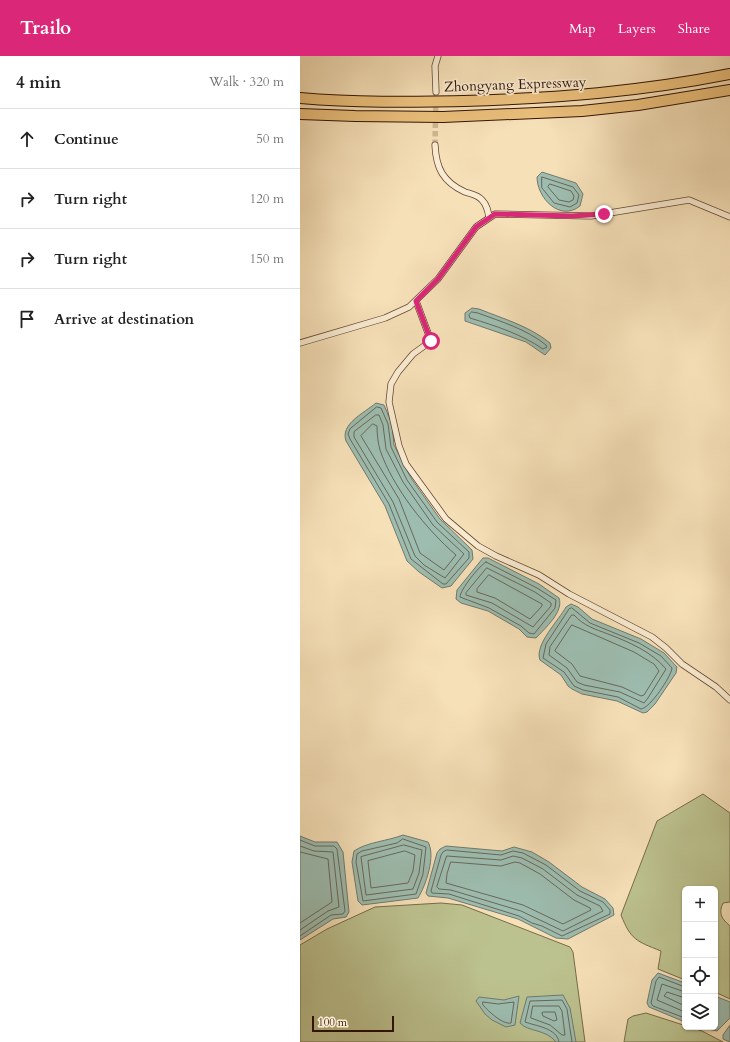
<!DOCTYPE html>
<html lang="en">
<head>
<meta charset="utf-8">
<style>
  body { margin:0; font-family:Cardo,serif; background:#f2f2f2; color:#222 }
  .controls { position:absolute; right:12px; bottom:12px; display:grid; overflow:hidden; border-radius:6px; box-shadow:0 1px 3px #0004 }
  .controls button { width:36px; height:36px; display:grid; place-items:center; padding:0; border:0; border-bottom:1px solid #e0e0e0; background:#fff; color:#222; font:20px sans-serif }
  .scale { position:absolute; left:12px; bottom:10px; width:82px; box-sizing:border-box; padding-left:4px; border:2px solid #331406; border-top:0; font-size:11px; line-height:14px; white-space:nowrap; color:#331406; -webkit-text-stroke:3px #f9ebd1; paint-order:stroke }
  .stop { position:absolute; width:12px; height:12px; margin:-9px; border:3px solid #db2777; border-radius:50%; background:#fff }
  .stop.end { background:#db2777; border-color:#fff; box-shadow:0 1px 4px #0008 }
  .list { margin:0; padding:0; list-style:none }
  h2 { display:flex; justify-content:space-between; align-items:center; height:52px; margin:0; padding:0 16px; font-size:17px }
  h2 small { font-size:13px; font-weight:400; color:#767676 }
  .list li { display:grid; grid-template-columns:26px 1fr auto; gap:12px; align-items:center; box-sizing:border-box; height:60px; padding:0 16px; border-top:1px solid #e0e0e0 }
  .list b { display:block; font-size:15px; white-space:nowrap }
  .list em { font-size:13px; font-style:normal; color:#767676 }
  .icon { flex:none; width:22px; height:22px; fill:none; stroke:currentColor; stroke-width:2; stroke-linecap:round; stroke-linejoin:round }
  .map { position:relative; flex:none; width:430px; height:986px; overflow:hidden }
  header { display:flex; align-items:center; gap:24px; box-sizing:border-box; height:56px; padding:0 20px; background:#db2777; color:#fff }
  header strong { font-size:19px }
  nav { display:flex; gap:22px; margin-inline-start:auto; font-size:14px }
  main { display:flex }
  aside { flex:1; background:#fff }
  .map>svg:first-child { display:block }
  .green { fill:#bcc28f; stroke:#786b4a }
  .water { fill:#9dbdb0; stroke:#73796c }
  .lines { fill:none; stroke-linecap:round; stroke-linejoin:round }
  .shore { stroke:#68685b; stroke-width:1 }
  .street-tunnel { stroke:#cfb794; stroke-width:5.5; stroke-dasharray:5.5 3; stroke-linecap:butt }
  .street-casing { stroke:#644732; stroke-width:7 }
  .highway-casing { stroke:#331406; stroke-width:12 }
  .street { stroke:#f9ebd1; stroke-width:5.5 }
  .highway { stroke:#ebc07c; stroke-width:10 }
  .route { stroke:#db2777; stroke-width:5 }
  .labels { text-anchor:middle; stroke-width:3.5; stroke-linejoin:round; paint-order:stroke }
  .street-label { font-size:14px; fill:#331406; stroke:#f9ebd1 }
</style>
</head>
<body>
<header>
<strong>Trailo</strong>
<nav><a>Map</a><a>Layers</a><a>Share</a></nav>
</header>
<main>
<aside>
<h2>4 min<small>Walk · 320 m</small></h2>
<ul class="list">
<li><svg class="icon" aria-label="ahead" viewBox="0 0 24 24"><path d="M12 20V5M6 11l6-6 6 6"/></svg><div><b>Continue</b></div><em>50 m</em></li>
<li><svg class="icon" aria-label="right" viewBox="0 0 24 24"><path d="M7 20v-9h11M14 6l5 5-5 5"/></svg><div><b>Turn right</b></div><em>120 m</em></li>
<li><svg class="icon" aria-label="right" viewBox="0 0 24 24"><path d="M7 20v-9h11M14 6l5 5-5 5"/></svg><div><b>Turn right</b></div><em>150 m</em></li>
<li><svg class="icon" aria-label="arrive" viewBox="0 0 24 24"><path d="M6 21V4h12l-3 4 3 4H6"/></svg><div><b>Arrive at destination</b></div></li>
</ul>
</aside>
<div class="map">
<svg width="430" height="986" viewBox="0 0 430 986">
  <rect width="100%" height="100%" fill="#f6e0b8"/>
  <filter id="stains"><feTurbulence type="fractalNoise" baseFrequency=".005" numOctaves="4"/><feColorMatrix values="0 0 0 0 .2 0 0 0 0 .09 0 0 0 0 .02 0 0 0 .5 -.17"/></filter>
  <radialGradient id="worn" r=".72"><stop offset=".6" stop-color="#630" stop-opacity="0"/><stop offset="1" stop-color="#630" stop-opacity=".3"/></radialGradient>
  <g class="green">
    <path d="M 403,738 L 430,757 L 430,846 L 423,847 C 418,858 422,863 430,870 L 430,943 L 415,936 L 415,833 L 385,833 L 385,924 L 358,913 L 361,895 C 336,885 331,884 321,859 L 357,765 Z"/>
    <polygon points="141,847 162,849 270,891 273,896 285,986 0,986 0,889 27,873 75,851"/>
    <polygon points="346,957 402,975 423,986 324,986 328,963 333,960"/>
  </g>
  <g class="water">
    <path d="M 242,116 L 276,127 L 283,138 L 280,150 C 260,166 237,142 237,121 Z"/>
    <path d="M 172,252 L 179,253 C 204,263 229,270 250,287 L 251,292 L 245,299 L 226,286 L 165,265 L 165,257 Z"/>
    <path d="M 76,347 L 84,349 L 92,368 L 94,389 L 111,422 L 140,463 L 172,494 L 173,503 L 151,530 L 142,532 L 119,516 L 107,505 L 85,450 L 46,385 C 40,368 64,357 76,347 Z"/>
    <path d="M 183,502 L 188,502 L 239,528 L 259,542 C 264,556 245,572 236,582 L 227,581 L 219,573 L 188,555 L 161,547 L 156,543 L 157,534 Z"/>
    <path d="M 271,548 L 278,551 L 292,563 L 341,583 L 364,597 L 377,611 L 376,617 L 355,648 L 347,656 L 343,657 L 317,645 L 282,638 L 272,633 L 268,630 L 261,619 L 240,604 C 234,589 259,564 266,551 Z"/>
    <path d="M 103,779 L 128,786 C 136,800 126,829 118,842 L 62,849 L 58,845 L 52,806 L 54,795 C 67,786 88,785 103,779 Z"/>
    <polygon points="0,780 15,786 37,786 43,796 49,856 46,861 33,863 0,884"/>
    <polygon points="146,790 202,795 214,791 232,796 249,806 282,831 305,843 313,852 314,859 268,883 256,882 218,863 148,842 128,840 126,837 137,797 140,793"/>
    <polygon points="358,917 385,927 385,966 349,951 347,947 352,924"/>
    <path d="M 263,939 L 270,952 L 276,986 L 256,986 C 246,973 228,976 220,967 L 227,941 Z"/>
    <polygon points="219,940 215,969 206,971 192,964 185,958 176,945 179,941 204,944"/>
    <polygon points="415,940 430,946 430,962 417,975 399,971 415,971"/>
    <polygon points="430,969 430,986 423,983 423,979"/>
  </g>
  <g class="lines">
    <g class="shore">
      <polygon points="242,121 273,131 279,139 277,147 270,151 254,147 242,132"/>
      <polygon points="250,128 271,135 274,140 273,144 269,146 259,144 248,131"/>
      <path d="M 172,256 L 178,257 C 202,266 226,273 246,289 L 247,291 L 243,293 C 221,278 196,270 170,262 L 169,259 Z"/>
      <polygon points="77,351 81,352 88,368 91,391 107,424 137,466 169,496 169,502 146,528 143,528 111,503 89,448 50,383 48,378 50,373"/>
      <polygon points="76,359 79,359 83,369 86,393 103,426 133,469 164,498 145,522 124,509 115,500 93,446 54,381 54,376"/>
      <path d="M 73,368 L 77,370 C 77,378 78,387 80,394 C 93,432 126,473 156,499 L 144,514 L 120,497 L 99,443 L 61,380 Z"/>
      <path d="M 186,506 L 237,532 L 256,544 L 255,552 L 234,578 L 229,577 L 221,570 L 189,552 L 160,541 C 160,534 179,510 186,506 Z"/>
      <polygon points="187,512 235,536 251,547 251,550 233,571 192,547 166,539 166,537"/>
      <polygon points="189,519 242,548 242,550 230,563 195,542 177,536 177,533"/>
      <path d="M 272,552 L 290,567 L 339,587 L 361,600 L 372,612 C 371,621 350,652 341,653 L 318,641 L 283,634 L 274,630 L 264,616 L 243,602 L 246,588 L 269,553 Z"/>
      <path d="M 272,559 L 274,559 C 284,570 295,573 308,578 C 329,586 352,596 366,613 L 348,642 L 344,647 L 320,636 L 284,629 L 277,626 L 267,612 L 249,599 L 250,591 Z"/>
      <polygon points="272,569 334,596 354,608 359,615 344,639 341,640 322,631 280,620 272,608 255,595"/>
      <polygon points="103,783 126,791 123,818 116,838 63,845 56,806 57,798 62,795 97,787"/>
      <polyline points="0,784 15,790 34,790 37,793 45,855 43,858 31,859 0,880"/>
      <polygon points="104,789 122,794 119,817 113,833 66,839 61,801"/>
      <polyline points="0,790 14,795 33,796 39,851 28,855 0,874"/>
      <polygon points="147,794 201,799 213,795 223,797 246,809 280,835 303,846 310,854 310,858 262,880 242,870 232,867 219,860 149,838 132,837 131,835 141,799 143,796"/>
      <polygon points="105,795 115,799 113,815 108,827 71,832 68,805"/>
      <polyline points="0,796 28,803 32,846 0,867"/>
      <polygon points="147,800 201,804 213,800 222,802 243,813 277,839 300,850 303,855 263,875 221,855 151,834 139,833 137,831"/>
      <polygon points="151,806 201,810 215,806 220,807 240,818 274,844 290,852 291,854 263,868 223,849 146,827 147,818"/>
      <polyline points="385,931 359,921 356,925 351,947 353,950 385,962"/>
      <polyline points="385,936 362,928 357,944 385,956"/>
      <polyline points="385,942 367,936 364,940 385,950"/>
      <path d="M 183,946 L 198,948 L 214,946 L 211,967 C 203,969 188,955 183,949 Z"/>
      <polygon points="233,950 259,950 262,955 265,979 262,979 250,969 231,962"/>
      <polygon points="244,956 255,956 257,964 254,965 243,960 242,957"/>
      <path d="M 259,986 C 257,972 236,970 225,966 L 230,945 L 262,944 L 267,953 L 272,986"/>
    </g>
    <polyline class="street-tunnel" points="135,89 136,36"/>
    <defs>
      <g id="street">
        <polyline points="136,36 135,10 138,0"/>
        <path d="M 135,89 C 136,112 143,126 165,136 C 171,138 178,139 182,144 C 187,149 188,155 189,161"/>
        <polyline points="116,245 131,285 113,298 98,316 91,328 89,346 99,390 106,408 146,463 178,490 196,500 239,519 269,538 352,581 366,592 382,608 416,631 430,644"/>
        <polyline points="0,287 85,262 109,251 138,223 176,171 195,158 291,160 389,144 430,161"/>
      </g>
      <g id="highway">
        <path d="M 0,42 C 54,47 110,46 164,45 C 256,42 340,36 430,18"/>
        <polyline points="0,58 55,60 143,61 282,55 338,49 430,34"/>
      </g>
    </defs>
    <use href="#street" class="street-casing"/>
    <use href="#highway" class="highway-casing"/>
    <use href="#street" class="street"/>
    <use href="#highway" class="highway"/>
  </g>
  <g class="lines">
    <polyline class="route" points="131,285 116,245 138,223 176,171 195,158 272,160 304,158"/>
  </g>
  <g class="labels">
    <g class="street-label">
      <text transform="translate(215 28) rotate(-2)" y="5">Zhongyang Expressway</text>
    </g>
  </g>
  <rect width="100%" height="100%" filter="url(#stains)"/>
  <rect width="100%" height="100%" fill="url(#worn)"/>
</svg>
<div class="controls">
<button>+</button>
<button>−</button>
<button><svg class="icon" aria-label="locate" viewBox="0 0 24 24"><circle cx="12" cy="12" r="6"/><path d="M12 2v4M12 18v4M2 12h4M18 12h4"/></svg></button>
<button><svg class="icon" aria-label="layers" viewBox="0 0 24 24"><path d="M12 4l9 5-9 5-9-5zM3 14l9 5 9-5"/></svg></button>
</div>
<div class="scale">100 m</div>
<div class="stop" style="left:131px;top:285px"></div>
<div class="stop end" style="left:304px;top:158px"></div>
</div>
</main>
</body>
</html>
